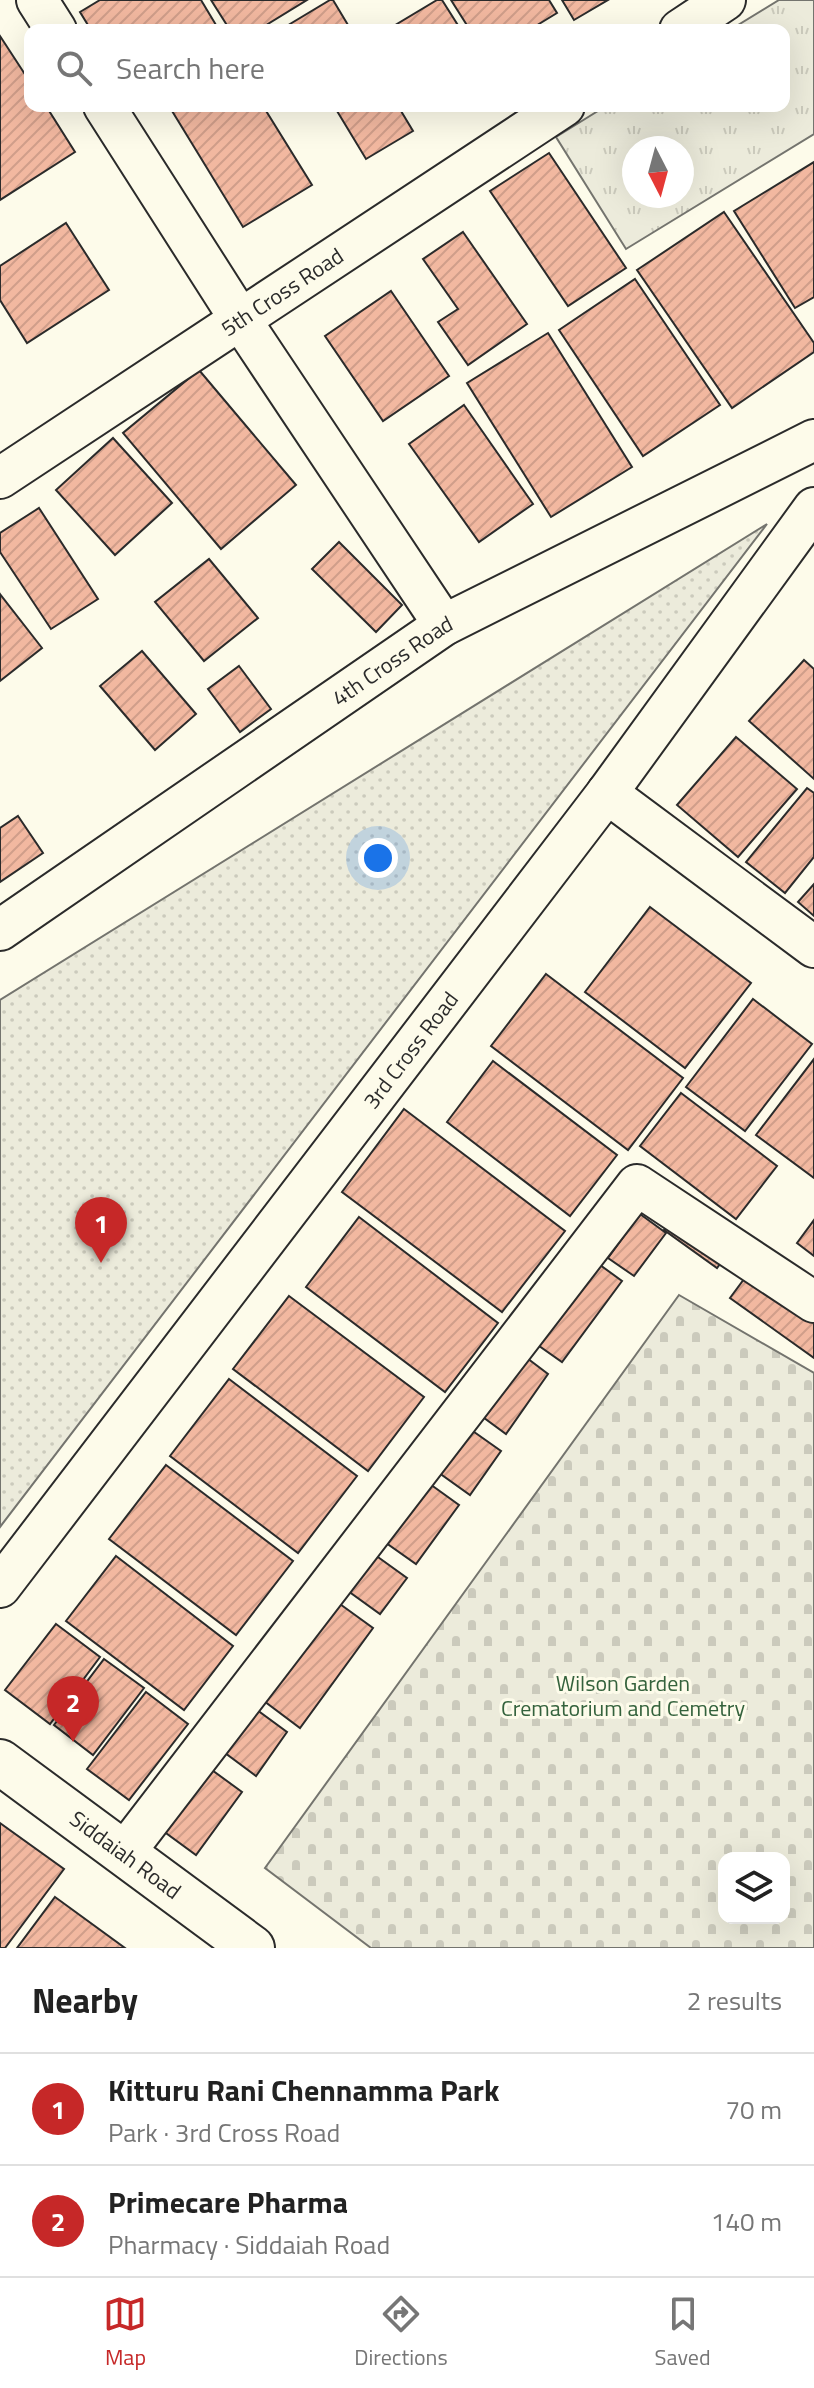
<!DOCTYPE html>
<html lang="en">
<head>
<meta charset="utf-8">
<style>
  body { margin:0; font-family:"Titillium Web",sans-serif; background:#f2f2f2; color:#222 }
  .controls { position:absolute; right:24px; bottom:24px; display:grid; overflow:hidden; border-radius:16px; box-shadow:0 8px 32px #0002 }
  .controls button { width:72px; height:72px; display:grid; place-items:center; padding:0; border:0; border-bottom:2px solid #e0e0e0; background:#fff; color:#222; font:40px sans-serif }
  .compass { position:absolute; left:622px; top:136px; width:72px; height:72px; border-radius:50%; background:#fff; box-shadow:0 8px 32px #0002; rotate:174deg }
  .you { position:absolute; left:378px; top:858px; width:28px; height:28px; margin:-20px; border:6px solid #fff; border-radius:50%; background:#1a73e8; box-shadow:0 0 0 12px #1a73e833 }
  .badge { display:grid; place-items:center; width:52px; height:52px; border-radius:50%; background:#c62828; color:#fff; font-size:26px; font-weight:700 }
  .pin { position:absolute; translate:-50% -66px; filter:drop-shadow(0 2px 4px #0008) }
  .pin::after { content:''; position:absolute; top:42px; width:28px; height:24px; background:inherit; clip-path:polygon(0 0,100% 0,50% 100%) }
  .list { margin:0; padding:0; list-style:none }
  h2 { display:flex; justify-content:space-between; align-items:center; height:104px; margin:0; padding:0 32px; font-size:34px }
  h2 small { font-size:26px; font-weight:400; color:#767676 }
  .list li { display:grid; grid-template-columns:52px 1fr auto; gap:24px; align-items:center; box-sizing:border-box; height:112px; padding:0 32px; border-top:2px solid #e0e0e0 }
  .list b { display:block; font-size:30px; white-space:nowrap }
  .list p { margin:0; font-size:26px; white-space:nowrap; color:#767676 }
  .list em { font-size:26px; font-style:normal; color:#767676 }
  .icon { flex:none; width:44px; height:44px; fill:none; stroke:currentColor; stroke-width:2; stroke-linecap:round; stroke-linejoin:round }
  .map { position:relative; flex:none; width:814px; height:1948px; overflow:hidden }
  .search { position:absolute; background:#fff; box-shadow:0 8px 32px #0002; left:24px; right:24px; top:24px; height:88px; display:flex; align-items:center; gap:20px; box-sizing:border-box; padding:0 28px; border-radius:16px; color:#767676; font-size:30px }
  .sheet { height:328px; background:#fff }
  nav { display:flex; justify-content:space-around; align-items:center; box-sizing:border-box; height:112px; border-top:2px solid #e0e0e0; background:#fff; font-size:22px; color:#767676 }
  nav a { display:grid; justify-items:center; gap:4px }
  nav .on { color:#c62828 }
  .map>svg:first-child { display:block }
  .grass { fill:url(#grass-tufts); stroke:#74746e; stroke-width:2; fill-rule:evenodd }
  .cemetery { fill:url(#cemetery-stones); stroke:#74746e; stroke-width:2; fill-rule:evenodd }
  .park { fill:url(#park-dots); stroke:#74746e; stroke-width:2 }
  .building { fill:url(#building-hatch); stroke:#2b2b2b; stroke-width:2 }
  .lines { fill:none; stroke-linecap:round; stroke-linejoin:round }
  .minor-casing { stroke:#2b2b2b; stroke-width:44 }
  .secondary-casing { stroke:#2b2b2b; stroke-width:48 }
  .minor { stroke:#fdfbea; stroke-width:40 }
  .secondary { stroke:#fdfbea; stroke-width:44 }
  .labels { text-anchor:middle; stroke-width:6; stroke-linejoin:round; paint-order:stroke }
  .street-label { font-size:22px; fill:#2b2b2b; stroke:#fdfbea }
  .park-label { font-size:22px; fill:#34623c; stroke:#fdfbea }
</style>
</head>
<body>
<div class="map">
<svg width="814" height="1948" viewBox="0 0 814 1948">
  <defs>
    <pattern id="grass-tufts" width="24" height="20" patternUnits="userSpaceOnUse" patternTransform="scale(2)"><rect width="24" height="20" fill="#ecebdb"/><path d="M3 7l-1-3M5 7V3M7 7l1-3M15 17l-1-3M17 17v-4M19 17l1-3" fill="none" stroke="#cbcabc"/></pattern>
    <pattern id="cemetery-stones" width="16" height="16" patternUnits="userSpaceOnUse" patternTransform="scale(2)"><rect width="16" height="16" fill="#ecebdb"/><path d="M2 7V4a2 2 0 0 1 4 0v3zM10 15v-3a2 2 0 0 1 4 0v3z" fill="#cbcabc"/></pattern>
    <pattern id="park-dots" width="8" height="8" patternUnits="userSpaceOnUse" patternTransform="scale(2)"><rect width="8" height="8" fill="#ecebdb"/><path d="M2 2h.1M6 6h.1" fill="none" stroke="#cbcabc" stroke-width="1.8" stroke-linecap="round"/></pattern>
    <pattern id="building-hatch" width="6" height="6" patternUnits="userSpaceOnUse" patternTransform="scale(2)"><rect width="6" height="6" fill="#f2b8a0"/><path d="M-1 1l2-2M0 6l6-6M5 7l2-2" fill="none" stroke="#d09e8a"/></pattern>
  </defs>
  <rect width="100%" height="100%" fill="#fdfbea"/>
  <path class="grass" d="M 779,0 L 814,0 L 814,134 L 626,249 L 556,137 L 606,106 L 784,106 L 784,30 L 730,30 ZM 634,148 L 682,148 L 682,196 L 634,196 Z"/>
  <path class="cemetery" d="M 679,1295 L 814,1373 L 814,1948 L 371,1948 L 265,1868 ZM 724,1858 L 784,1858 L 784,1918 L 724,1918 Z"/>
  <polygon class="park" points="767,524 0,1527 0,1000"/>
  <g class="building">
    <polygon points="100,0 201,0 219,30 91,30 80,12"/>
    <polygon points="211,0 307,0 258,30 230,30"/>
    <polygon points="330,0 333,0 351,30 287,30 285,27"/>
    <polygon points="437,0 442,0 461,30 387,30"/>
    <polygon points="451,0 549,0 557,13 529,30 470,30"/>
    <polygon points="562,0 608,0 574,20"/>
    <polygon points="0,36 30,82 30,106 46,106 75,152 0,200"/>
    <polygon points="169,106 263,106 312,185 243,227"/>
    <polygon points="334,106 398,106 413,131 366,159"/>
    <polygon points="549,153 626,268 568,306 490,191"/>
    <polygon points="814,162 814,297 795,308 734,211"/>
    <polygon points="724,212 814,343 814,352 732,408 637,270"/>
    <polygon points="66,223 109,290 27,343 0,300 0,266"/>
    <polygon points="463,232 527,324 468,365 438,322 458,309 423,259"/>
    <polygon points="635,279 720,405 643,456 559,330"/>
    <polygon points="391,291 449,376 383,421 325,336"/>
    <polygon points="548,333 632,467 551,517 467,383"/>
    <polygon points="199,370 296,485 221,549 123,433"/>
    <polygon points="464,405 533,504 479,542 409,444"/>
    <polygon points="113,438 172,503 115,555 56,490"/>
    <polygon points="39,508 98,599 51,629 0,552 0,533"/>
    <polygon points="339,542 402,605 376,632 312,569"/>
    <polygon points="209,559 258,618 204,661 155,602"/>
    <polygon points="0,594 42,648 0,681"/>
    <polygon points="142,651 196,714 155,750 100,686"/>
    <polygon points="804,660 814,669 814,779 749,721"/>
    <polygon points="239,666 271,709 240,732 208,689"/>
    <polygon points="736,737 797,789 738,857 677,805"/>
    <polygon points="807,788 814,793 814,857 785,893 746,862"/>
    <polygon points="18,816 43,853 0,882 0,828"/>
    <polygon points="814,884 814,916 798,902"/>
    <polygon points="650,907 751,983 685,1068 585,992"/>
    <polygon points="546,974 683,1078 628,1150 491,1046"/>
    <polygon points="753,999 812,1044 745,1131 686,1087"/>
    <polygon points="814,1059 814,1178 756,1135"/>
    <polygon points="493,1061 617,1155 570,1216 447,1122"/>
    <polygon points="681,1093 777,1166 736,1219 640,1146"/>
    <polygon points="404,1109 565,1231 502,1312 342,1192"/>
    <polygon points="677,1213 730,1250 717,1268 664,1230"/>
    <polygon points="640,1214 666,1233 634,1276 608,1258"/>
    <polygon points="359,1217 498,1323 445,1392 306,1287"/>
    <polygon points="814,1220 814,1256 797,1243"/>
    <polygon points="585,1254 622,1281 562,1362 525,1336"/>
    <polygon points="750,1271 814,1317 814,1358 730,1298"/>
    <polygon points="289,1296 424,1397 368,1471 233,1369"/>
    <polygon points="519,1352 548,1374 506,1434 476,1412"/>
    <polygon points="229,1379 357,1476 298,1553 170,1456"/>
    <polygon points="460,1422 501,1451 470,1495 428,1465"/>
    <polygon points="166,1465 293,1561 236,1635 109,1539"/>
    <polygon points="416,1474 459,1505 416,1564 372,1533"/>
    <polygon points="364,1547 407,1578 380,1614 337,1583"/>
    <polygon points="116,1556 233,1646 184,1710 66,1621"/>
    <polygon points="333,1599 373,1628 300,1728 260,1698"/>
    <polygon points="56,1624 100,1657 50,1724 5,1690"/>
    <polygon points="104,1659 144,1688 93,1755 54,1725"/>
    <polygon points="146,1692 188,1724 129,1800 87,1769"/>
    <polygon points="245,1701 287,1732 256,1776 213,1744"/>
    <polygon points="201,1762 242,1792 196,1855 155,1825"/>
    <polygon points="0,1823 64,1869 5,1948 0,1948"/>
    <polygon points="55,1897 125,1948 17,1948"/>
  </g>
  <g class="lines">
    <defs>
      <g id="minor">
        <polyline points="37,0 56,30"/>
        <polyline points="680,30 725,0"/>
        <polyline points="104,106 240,319 444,625"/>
        <path id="s1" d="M 0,478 L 564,106"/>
        <polyline points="607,793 814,947"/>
        <path id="s2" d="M 0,930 L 444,625 L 814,440"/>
        <path id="s3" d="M 0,1587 L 607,793 L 814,508"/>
        <polyline points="124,1853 637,1185 814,1302"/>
      </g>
      <g id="secondary">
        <path id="s4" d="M 0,1762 L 252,1948"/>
      </g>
    </defs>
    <use href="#minor" class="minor-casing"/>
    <use href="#secondary" class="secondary-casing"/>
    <use href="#minor" class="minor"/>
    <use href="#secondary" class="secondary"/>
  </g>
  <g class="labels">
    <g class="street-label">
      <text dy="8" stroke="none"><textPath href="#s1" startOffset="338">5th Cross Road</textPath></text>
      <text dy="8" stroke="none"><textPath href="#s2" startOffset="476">4th Cross Road</textPath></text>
      <text dy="8" stroke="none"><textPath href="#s3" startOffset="676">3rd Cross Road</textPath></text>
      <text dy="8" stroke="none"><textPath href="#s4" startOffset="156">Siddaiah Road</textPath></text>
    </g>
    <g class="park-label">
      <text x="623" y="1691">Wilson Garden<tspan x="623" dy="25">Crematorium and Cemetry</tspan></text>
    </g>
  </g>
</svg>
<div class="controls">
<button><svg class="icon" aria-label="layers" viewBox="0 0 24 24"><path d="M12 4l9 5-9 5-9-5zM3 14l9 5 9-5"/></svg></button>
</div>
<svg class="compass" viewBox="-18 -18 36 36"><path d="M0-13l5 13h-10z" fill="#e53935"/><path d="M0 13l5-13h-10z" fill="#767676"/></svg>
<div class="you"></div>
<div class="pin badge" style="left:101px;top:1263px">1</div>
<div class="pin badge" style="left:73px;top:1742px">2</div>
<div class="search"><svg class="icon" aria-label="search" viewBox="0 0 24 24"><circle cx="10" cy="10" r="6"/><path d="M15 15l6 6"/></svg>Search here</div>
</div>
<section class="sheet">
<h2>Nearby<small>2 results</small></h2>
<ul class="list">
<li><span class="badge">1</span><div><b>Kitturu Rani Chennamma Park</b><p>Park · 3rd Cross Road</p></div><em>70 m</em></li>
<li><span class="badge">2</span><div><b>Primecare Pharma</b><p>Pharmacy · Siddaiah Road</p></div><em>140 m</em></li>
</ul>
</section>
<nav>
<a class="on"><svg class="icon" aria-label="map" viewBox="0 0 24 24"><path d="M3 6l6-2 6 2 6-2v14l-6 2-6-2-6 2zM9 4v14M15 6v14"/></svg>Map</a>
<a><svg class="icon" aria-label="directions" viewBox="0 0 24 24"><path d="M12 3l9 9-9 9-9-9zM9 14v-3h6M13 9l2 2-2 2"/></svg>Directions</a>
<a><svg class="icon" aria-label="saved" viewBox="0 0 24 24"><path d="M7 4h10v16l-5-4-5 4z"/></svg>Saved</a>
</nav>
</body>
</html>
